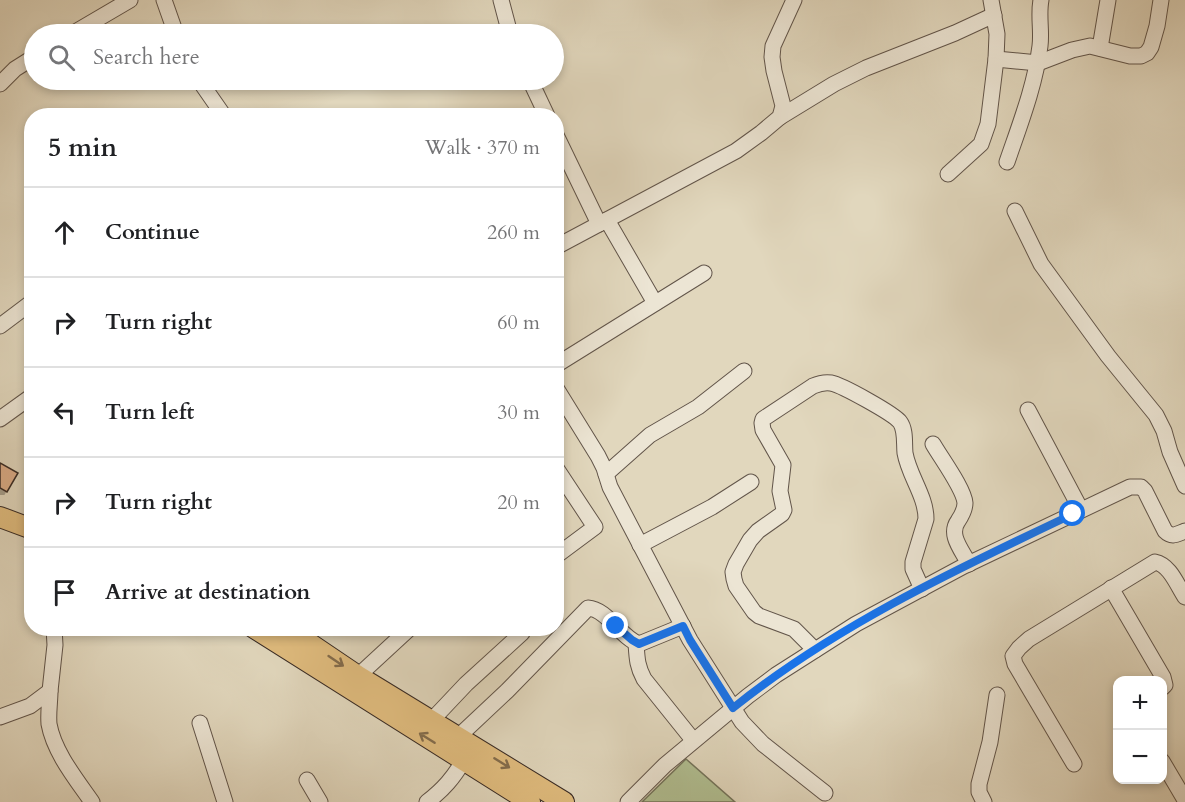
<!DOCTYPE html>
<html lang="en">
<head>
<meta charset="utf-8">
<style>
  body { margin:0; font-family:Cardo,serif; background:#f6f6f6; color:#202124 }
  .controls { position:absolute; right:18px; bottom:18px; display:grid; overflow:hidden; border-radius:12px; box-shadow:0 3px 9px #0003 }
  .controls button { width:54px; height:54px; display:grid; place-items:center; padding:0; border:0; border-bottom:2px solid #e0e0e0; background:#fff; color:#202124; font:30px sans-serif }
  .stop { position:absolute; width:18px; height:18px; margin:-14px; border:4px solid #1a73e8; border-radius:50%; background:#fff }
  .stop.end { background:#1a73e8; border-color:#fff; box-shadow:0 2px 6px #0008 }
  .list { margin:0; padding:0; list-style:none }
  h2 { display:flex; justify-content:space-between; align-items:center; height:78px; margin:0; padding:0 24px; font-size:26px }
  h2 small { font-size:20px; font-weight:400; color:#757577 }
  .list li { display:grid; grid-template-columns:39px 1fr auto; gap:18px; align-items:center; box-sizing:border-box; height:90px; padding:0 24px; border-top:2px solid #e0e0e0 }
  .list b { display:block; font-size:22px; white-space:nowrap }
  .list em { font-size:20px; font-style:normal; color:#757577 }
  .icon { flex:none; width:33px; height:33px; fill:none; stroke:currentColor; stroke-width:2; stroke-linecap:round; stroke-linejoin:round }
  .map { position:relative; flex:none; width:1185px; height:802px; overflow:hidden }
  .search { position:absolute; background:#fff; box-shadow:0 3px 9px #0003; left:24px; top:24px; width:540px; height:66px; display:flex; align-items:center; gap:15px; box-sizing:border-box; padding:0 21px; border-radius:33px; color:#757577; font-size:22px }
  .panel { position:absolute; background:#fff; box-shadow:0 3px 9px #0003; left:24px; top:108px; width:540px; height:528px; border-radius:24px }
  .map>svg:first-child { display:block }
  .green { fill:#b1bf92; stroke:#74745b; stroke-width:1.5 }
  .building { fill:#dbac87; stroke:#372a24; stroke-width:1.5; filter:url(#shadow) }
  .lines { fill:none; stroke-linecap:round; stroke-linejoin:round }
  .minor-casing { stroke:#62554a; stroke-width:17 }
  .major-casing { stroke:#372a24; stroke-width:22 }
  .minor { stroke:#ece5d4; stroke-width:15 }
  .major { stroke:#e0bc7e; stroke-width:20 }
  .oneway { stroke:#836c4c }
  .route { stroke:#1a73e8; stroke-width:8 }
</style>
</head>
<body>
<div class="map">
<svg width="1185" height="802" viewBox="0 0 1185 802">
  <defs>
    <filter id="shadow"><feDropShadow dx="-4" dy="4" stdDeviation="0" flood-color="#0004"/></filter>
  </defs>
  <rect width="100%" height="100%" fill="#e1d7bd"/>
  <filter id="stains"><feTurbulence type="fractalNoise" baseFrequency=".00333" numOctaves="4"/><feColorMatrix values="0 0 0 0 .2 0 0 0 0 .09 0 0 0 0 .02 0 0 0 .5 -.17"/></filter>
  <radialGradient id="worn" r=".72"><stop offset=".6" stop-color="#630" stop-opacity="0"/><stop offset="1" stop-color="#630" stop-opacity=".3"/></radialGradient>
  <polygon class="green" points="686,759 735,802 642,802"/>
  <polygon class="building" points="0,463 18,473 7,492 0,488"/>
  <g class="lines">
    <defs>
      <g id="minor">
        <polyline points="164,0 176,34"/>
        <polyline points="501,0 510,34"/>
        <polyline points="72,34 130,0"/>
        <polyline points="1100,48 1108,0"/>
        <polyline points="996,59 1038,63 1072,50 1090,46 1130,56 1141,56 1147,53 1151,47 1157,26 1161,0"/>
        <polyline points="199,80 224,116"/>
        <polyline points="530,80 547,116"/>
        <polyline points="0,84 15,69 34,57"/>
        <polyline points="780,117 834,84 866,68 955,33 994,15"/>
        <polyline points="556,135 599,224"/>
        <path d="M 1007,162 C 1020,124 1035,86 1040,46 C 1042,31 1038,15 1041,0"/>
        <polyline points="948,174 981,144 988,124 996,59 997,34 991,0"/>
        <polyline points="1015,211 1041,264 1108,356 1156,415 1164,431 1170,452 1185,486"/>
        <polyline points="607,220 655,303"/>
        <polyline points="556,247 736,151 761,133 780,117 783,106 774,71 772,57 773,46 794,0"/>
        <polyline points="0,326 32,302"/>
        <polyline points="556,365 704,273"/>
        <polyline points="556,388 598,456 604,468 610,487 690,640 742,722 763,744 825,793"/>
        <polyline points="1028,410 1081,510"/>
        <polyline points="0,419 32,396"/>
        <path d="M 933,444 C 941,458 964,489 965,503 C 965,510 962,515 958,521 C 948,535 962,550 969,564"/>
        <polyline points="556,468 595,527 556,556"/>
        <polyline points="606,474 650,435 698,407 744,371"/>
        <polyline points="640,545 712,507 751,482"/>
        <polyline points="1111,588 1163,677 1165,685 1162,688"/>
        <path d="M 636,643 C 637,658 637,666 644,679 L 693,740"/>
        <path d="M 815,650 L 794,629 L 759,616 L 754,612 L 736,586 L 734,579 L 733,572 L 736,564 L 750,540 L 758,531 L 782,514 L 784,510 L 780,491 L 783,465 L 763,430 L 762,423 L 763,419 L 813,386 C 820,383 825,382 831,383 C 842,385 894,414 900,422 C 906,430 904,444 905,453 C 909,476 926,496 926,519 L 913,562 L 913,569 L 922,589"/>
        <polyline points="353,683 358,676 410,628"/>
        <path d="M 50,691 C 50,701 48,713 49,724 C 54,752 76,779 92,802"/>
        <polyline points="0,717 30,706 50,691 55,645 54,628"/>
        <polyline points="432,720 466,684 522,633"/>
        <polyline points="200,723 225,802"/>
        <path d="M 458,737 L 507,691 L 588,608 C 607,609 621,638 639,644 L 683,626"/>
        <polyline points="1162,761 1185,800"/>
        <path d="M 1074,764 L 1015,664 L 1013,656 L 1019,648 L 1029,639 L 1155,562 C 1170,565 1177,585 1185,597"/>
        <polyline points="307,780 320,802"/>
        <path d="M 427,802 C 444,789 453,778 464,760"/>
        <path d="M 628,802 L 665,765 L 748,696 L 776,675 L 856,624 L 964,566 L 1130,487 L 1141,487 L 1145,491 L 1165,531 C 1172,538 1177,534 1185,531"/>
        <polyline points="984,802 979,792 979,784 990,742 997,695"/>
      </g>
      <g id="major">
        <polyline points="0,517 32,529"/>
        <polyline points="254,628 530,802"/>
        <polyline points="287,628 358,676 564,802"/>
      </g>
    </defs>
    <use href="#minor" class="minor-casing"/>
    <use href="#major" class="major-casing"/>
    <use href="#minor" class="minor"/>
    <use href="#major" class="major"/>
  </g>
  <defs><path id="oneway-shaft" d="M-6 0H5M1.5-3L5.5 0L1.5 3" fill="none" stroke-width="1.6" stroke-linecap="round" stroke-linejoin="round" transform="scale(1.5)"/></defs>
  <g class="oneway">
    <use href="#oneway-shaft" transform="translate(336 661) rotate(34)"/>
    <use href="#oneway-shaft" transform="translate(427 738) rotate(-148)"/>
    <use href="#oneway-shaft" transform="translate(502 763) rotate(32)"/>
  </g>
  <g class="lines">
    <path class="route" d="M 616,626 L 632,640 L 639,644 L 683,626 L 690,640 L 733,708 C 835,626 955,570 1073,514"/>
  </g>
  <rect width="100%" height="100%" filter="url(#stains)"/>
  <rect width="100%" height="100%" fill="url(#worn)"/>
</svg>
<div class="controls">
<button>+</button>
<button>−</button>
</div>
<div class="stop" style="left:1073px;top:514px"></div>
<div class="stop end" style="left:616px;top:626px"></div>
<div class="search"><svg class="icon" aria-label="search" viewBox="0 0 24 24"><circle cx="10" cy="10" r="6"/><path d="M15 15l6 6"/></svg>Search here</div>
<section class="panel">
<h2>5 min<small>Walk · 370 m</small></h2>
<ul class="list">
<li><svg class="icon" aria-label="ahead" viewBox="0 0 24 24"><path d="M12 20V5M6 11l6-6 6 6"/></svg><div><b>Continue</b></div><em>260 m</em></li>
<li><svg class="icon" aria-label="right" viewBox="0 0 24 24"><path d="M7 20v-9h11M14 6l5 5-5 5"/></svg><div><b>Turn right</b></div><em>60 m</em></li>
<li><svg class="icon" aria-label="left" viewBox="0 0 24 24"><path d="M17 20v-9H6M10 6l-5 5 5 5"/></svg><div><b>Turn left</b></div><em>30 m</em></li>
<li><svg class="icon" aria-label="right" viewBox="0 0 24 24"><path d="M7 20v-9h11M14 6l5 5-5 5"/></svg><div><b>Turn right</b></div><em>20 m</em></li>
<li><svg class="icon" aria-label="arrive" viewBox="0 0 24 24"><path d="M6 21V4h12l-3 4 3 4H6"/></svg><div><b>Arrive at destination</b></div></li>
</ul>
</section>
</div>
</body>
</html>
